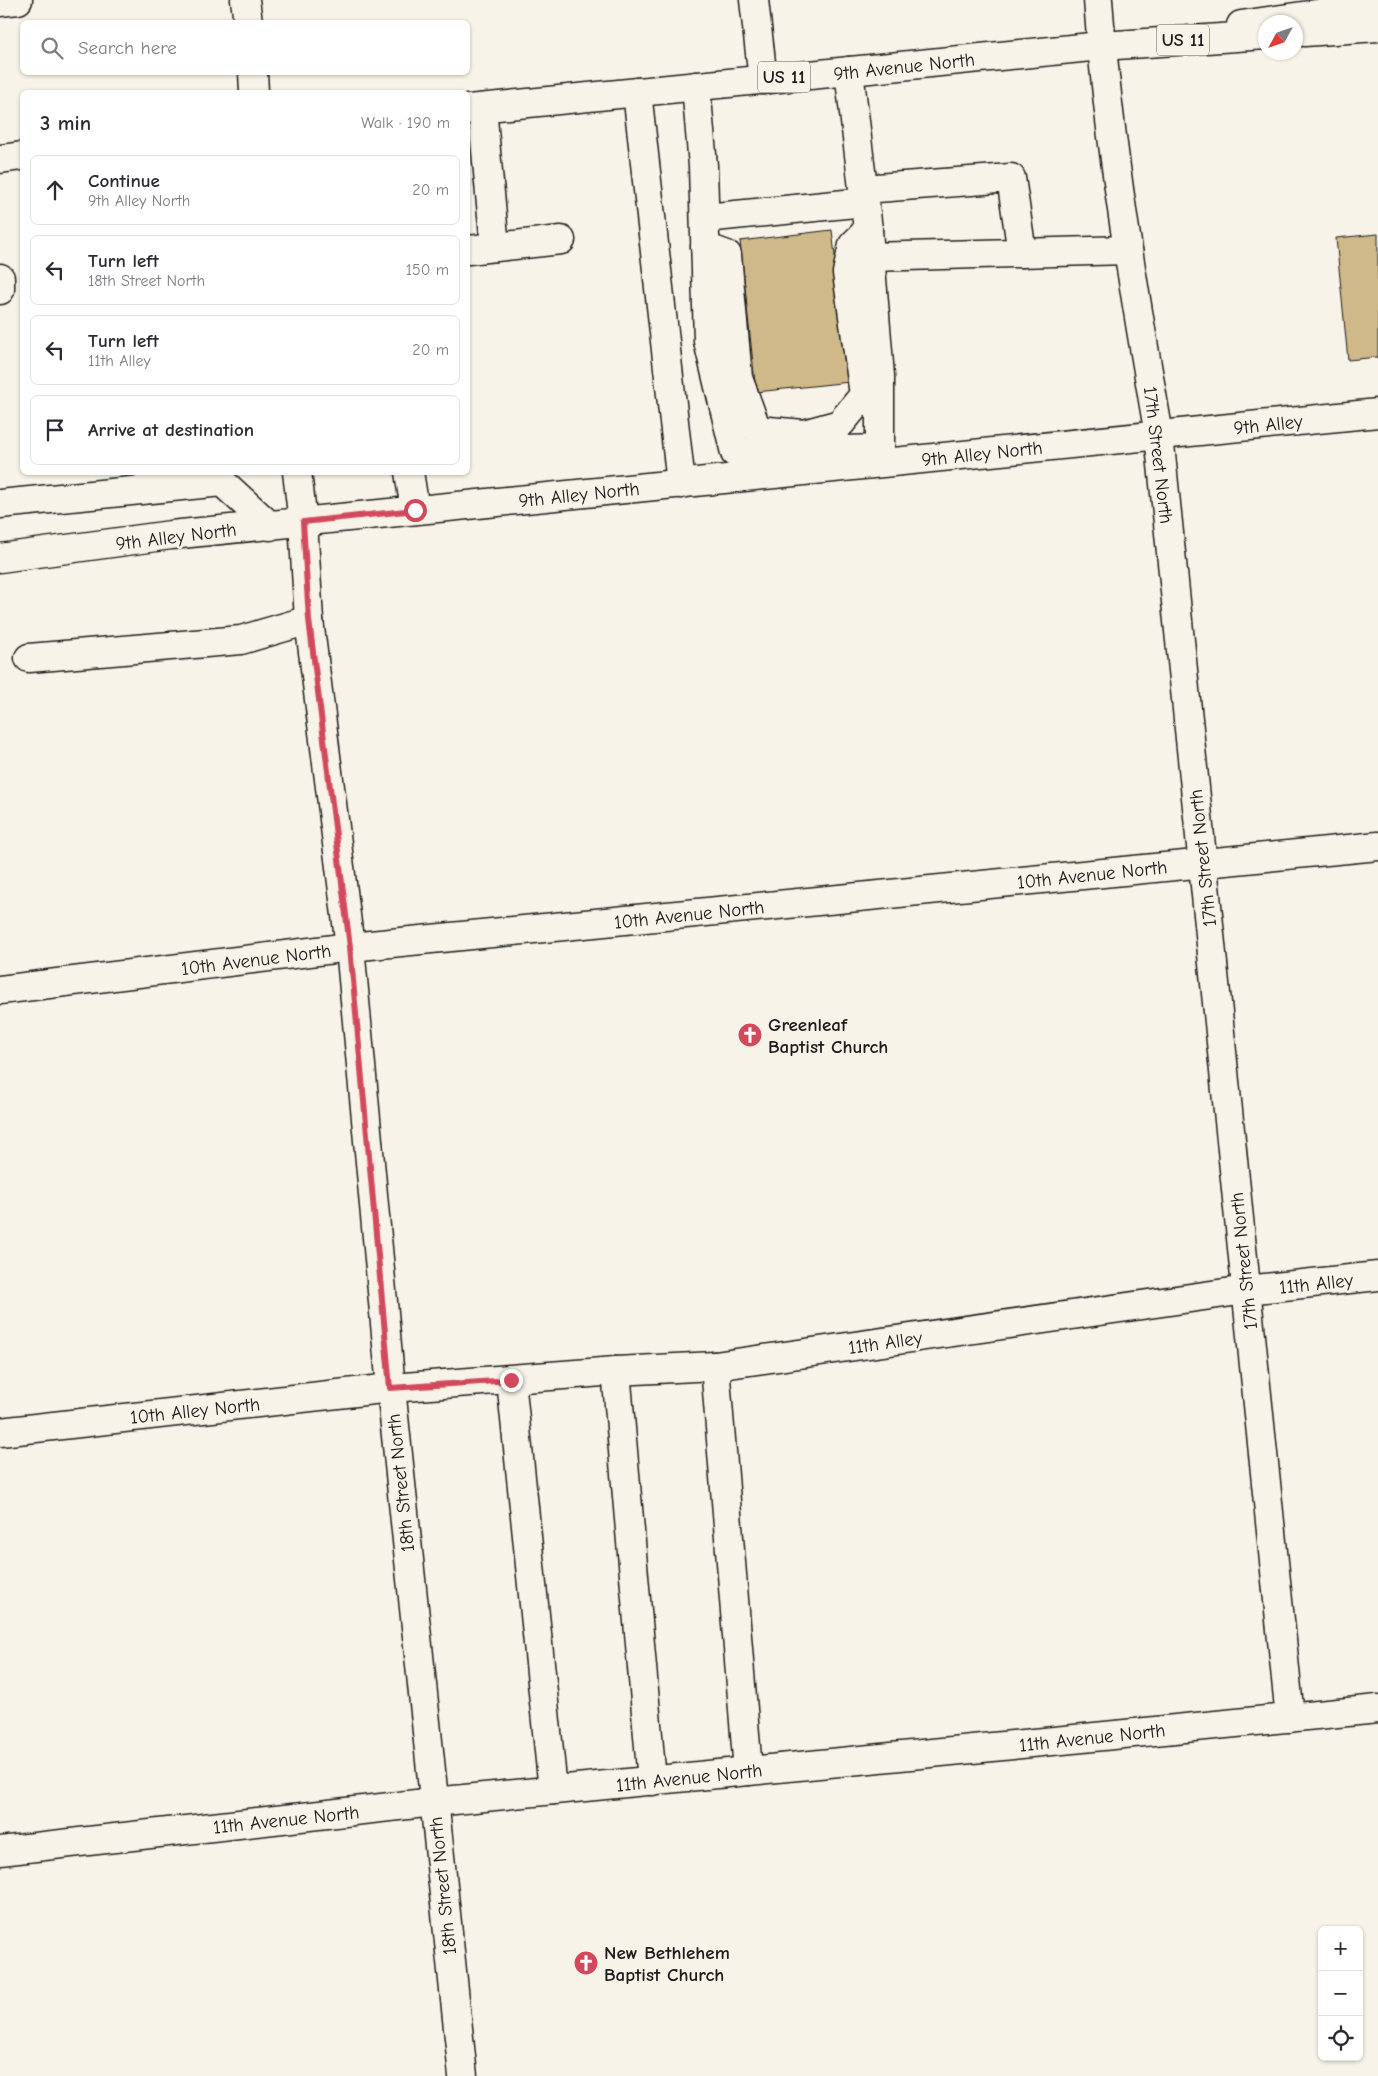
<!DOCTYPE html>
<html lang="en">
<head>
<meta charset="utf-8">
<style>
  body { margin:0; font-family:"Comic Neue",sans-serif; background:#f7f7f7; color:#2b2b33 }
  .controls { position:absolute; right:15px; bottom:15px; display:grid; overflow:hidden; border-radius:8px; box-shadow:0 1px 4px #0004 }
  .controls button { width:45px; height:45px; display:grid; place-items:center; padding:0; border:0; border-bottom:1px solid #e1e1e2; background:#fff; color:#2b2b33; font:25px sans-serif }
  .compass { position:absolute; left:1258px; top:15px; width:45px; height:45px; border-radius:50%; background:#fff; box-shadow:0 1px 4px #0004; rotate:230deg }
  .stop { position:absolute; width:15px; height:15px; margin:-11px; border:4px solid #d1495b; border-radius:50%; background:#fff }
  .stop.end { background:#d1495b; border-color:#fff; box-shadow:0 1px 5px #0008 }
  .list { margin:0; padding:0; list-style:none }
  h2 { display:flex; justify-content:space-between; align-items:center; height:65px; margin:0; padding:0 20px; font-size:21px }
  h2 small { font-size:16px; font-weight:400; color:#7c7c81 }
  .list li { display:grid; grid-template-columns:32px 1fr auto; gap:15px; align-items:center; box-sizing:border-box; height:70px; margin:0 10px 10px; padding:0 10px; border:1px solid #e1e1e2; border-radius:8px }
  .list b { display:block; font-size:19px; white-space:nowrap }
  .list p { margin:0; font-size:16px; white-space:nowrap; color:#7c7c81 }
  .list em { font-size:16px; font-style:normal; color:#7c7c81 }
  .icon { flex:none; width:28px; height:28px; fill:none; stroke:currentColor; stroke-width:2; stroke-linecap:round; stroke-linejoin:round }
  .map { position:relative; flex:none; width:1378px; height:2076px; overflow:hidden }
  .search { position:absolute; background:#fff; box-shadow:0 1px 4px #0004; left:20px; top:20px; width:450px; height:55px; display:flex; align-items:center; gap:12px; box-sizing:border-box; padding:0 18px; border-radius:8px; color:#7c7c81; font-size:19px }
  .panel { position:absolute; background:#fff; box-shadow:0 1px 4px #0004; left:20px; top:90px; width:450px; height:385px; border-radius:8px }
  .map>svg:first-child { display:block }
  .building { fill:#d0b988; stroke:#1c1c1c }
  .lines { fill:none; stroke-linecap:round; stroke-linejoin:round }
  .minor-casing { stroke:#1c1c1c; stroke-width:31 }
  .major-casing { stroke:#1c1c1c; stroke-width:31 }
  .minor { stroke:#f7f3e8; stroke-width:28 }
  .major { stroke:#f7f3e8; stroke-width:28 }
  .route { stroke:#d1495b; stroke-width:6 }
  .labels { text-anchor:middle; stroke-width:5; stroke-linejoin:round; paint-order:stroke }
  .shield { fill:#f7f3e8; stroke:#5e5c59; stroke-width:1 }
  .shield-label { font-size:18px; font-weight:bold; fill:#1c1c1c }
  .street-label { font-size:19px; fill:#1c1c1c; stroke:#f7f3e8 }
  .poi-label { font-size:19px; font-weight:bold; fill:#1c1c1c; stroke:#f7f3e8; text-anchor:start }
</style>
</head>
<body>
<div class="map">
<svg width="1378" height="2076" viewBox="0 0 1378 2076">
  <rect width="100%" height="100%" fill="#f7f3e8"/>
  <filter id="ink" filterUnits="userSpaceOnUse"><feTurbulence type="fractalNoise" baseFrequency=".02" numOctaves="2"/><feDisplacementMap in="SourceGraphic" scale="10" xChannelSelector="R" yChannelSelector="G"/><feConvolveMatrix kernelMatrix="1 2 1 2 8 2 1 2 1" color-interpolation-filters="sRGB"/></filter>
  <g filter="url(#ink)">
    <g class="building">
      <polygon points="832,230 850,382 756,392 740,241"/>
      <polygon points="1378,234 1378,357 1348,360 1336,238"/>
    </g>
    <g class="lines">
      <defs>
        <g id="minor">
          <polyline points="245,0 248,22"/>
          <polyline points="754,0 763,80"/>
          <path d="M 1098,0 C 1109,146 1134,291 1159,435 L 1290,1718"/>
          <polyline points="0,2 18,0"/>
          <polyline points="253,72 254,92"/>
          <polyline points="696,86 703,166 708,341 735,453 880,449 880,376 868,230 849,71"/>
          <polyline points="637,92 681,484"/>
          <polyline points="482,108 495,247"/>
          <polyline points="863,189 1011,178 1022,253"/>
          <polyline points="705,218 865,202"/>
          <polyline points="705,247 727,255 738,378 757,430 804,434 840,424 864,395 847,273 853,245 868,230"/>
          <polyline points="468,250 561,240"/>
          <polyline points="870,257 1128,250"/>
          <polyline points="0,278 0,290"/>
          <polyline points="409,472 415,510"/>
          <polyline points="0,504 222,482 270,526"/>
          <polyline points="0,558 171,535 1378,413"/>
          <polyline points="29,658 241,640 309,620"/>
          <polyline points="0,990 350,947 1378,846"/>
          <polyline points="715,1366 748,1771"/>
          <polyline points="616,1371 652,1781"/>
          <polyline points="511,1380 553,1790"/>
          <polyline points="0,1432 391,1388 616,1371 715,1366 1246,1290 1378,1276"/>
          <polyline points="0,1851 434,1802 1378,1709"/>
        </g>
        <g id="major">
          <polyline points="1241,25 1378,5"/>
          <polyline points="1304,32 1378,27"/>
          <polyline points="468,109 1101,46 1266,35"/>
          <polyline points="0,159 22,156"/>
          <polyline points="297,472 303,522 309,620 350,947 391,1388 463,2076"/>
        </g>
      </defs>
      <use href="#minor" class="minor-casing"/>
      <use href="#major" class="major-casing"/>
      <use href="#minor" class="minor"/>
      <use href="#major" class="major"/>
    </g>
  </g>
  <g class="lines" filter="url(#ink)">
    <polyline class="route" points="415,510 303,522 309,620 350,947 390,1388 511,1380"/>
  </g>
  <defs>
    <symbol id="church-disc" viewBox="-11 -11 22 22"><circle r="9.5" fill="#d1495b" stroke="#f7f3e8"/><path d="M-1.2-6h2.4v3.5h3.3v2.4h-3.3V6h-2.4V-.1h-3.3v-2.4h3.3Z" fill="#fff"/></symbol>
  </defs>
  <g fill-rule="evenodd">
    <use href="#church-disc" x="736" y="1021" width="28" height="28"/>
    <use href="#church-disc" x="572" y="1949" width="28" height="28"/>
  </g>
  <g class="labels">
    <g class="shield">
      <rect x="1157" y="24.5" width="52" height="31" rx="4"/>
      <rect x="758" y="61.5" width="52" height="31" rx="4"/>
    </g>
    <g class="shield-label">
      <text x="1183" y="46">US 11</text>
      <text x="784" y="83">US 11</text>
    </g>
    <g class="street-label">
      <text transform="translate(904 66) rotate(-6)" y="7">9th Avenue North</text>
      <text transform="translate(1268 424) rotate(-6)" y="7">9th Alley</text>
      <text transform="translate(982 453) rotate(-6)" y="7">9th Alley North</text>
      <text transform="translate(1159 455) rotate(83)" y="7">17th Street North</text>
      <text transform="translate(579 494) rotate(-6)" y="7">9th Alley North</text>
      <text transform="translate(176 536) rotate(-7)" y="7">9th Alley North</text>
      <text transform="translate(1202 858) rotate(-96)" y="7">17th Street North</text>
      <text transform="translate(1092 874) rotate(-6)" y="7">10th Avenue North</text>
      <text transform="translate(689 914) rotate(-6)" y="7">10th Avenue North</text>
      <text transform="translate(256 959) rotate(-7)" y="7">10th Avenue North</text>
      <text transform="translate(1243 1261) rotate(-96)" y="7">17th Street North</text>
      <text transform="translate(1316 1283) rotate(-6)" y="7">11th Alley</text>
      <text transform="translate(885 1342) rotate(-8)" y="7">11th Alley</text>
      <text transform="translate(195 1410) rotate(-6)" y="7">10th Alley North</text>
      <text transform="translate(400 1483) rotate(-96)" y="7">18th Street North</text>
      <text transform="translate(1092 1737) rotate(-6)" y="7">11th Avenue North</text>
      <text transform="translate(689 1777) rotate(-6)" y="7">11th Avenue North</text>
      <text transform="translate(286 1819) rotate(-6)" y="7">11th Avenue North</text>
      <text transform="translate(442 1886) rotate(-96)" y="7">18th Street North</text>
    </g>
    <g class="poi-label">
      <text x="768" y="1031">Greenleaf<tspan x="768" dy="22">Baptist Church</tspan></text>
      <text x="604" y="1959">New Bethlehem<tspan x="604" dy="22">Baptist Church</tspan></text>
    </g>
  </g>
</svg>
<div class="controls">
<button>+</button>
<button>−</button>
<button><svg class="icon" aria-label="locate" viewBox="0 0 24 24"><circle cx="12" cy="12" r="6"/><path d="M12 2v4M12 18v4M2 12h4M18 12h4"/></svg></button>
</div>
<svg class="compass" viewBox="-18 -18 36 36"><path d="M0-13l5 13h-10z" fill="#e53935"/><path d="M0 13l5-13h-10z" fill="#7c7c81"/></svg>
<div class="stop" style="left:415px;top:510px"></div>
<div class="stop end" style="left:511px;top:1380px"></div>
<div class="search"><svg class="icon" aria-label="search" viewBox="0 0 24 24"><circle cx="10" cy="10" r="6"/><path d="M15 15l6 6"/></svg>Search here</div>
<section class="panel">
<h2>3 min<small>Walk · 190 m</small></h2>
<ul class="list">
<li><svg class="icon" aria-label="ahead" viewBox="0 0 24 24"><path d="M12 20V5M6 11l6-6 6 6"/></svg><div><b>Continue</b><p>9th Alley North</p></div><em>20 m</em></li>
<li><svg class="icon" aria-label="left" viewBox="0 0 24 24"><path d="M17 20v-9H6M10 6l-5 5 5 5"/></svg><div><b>Turn left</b><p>18th Street North</p></div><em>150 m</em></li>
<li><svg class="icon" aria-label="left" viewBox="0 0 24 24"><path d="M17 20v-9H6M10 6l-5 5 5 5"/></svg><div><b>Turn left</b><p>11th Alley</p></div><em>20 m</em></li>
<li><svg class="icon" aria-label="arrive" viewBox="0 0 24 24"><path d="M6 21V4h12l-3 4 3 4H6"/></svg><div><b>Arrive at destination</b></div></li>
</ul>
</section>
</div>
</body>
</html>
